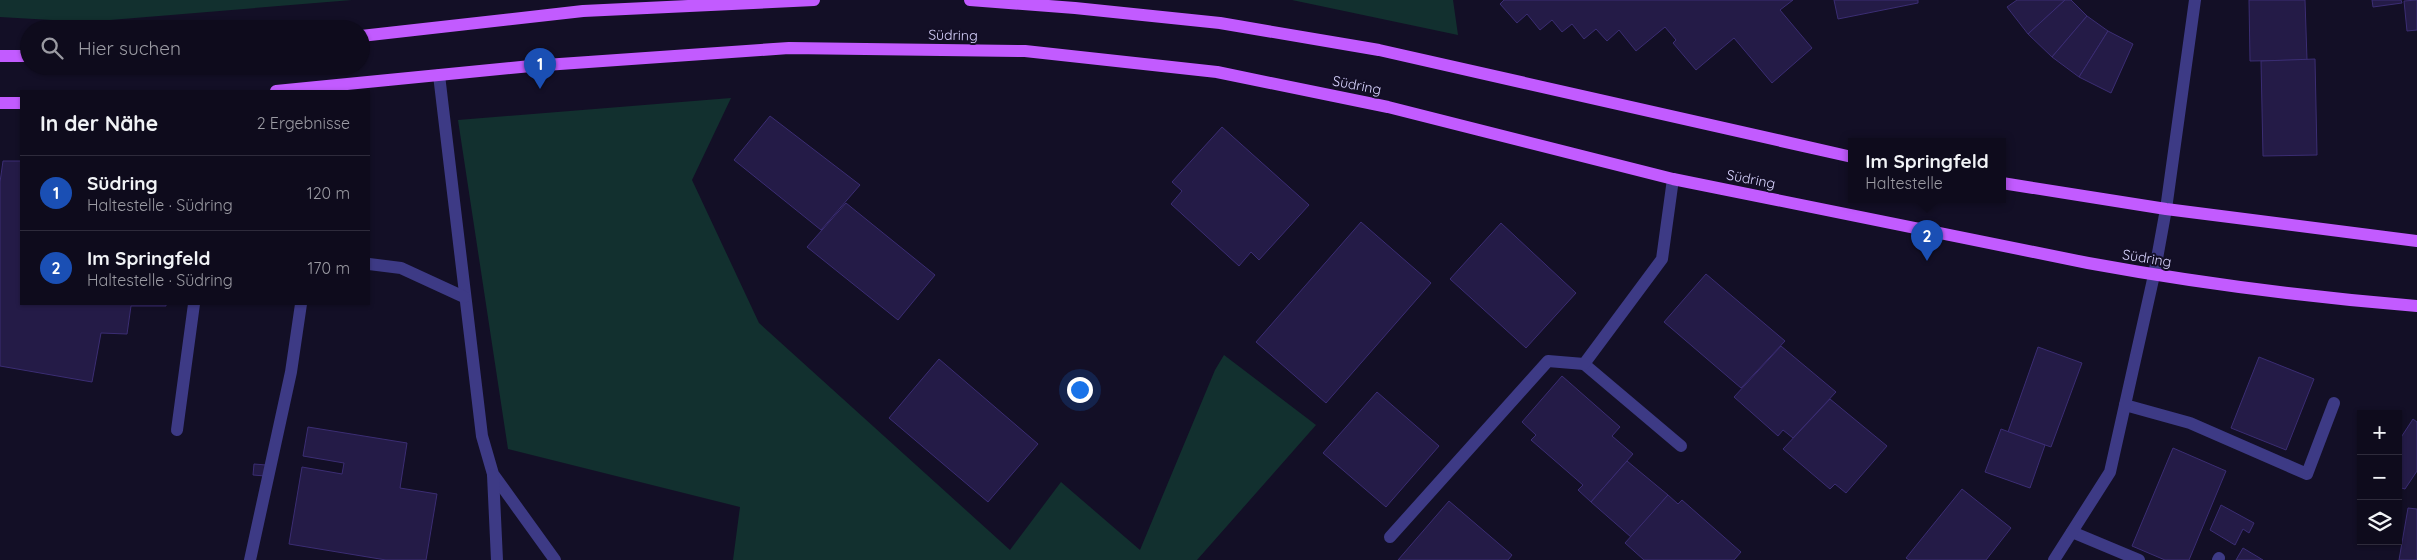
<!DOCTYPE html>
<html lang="de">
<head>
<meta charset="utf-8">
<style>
  body { margin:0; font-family:Quicksand,sans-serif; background:#1c1929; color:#f1f3f6 }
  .controls { position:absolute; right:15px; bottom:15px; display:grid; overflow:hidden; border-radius:0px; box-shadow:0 1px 4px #0004 }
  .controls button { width:45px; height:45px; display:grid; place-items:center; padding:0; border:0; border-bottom:1px solid #2e2b3b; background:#0e0b1c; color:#f1f3f6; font:25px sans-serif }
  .you { position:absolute; left:1079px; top:389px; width:18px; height:18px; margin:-12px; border:4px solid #fff; border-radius:50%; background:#1a73e8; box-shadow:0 0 0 8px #1a73e833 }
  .badge { display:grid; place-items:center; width:32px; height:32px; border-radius:50%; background:#8c9099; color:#fff; font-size:16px; font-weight:700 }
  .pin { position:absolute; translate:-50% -41px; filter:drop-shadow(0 1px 2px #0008) }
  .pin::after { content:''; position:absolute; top:26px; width:18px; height:15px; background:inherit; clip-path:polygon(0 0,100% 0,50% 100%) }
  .popup { position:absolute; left:1848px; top:138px; width:158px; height:65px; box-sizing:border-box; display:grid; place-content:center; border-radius:0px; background:#0e0b1c; filter:drop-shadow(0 1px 4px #0005); font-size:16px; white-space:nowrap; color:#9b9ba3 }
  .popup b { font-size:19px; color:#f1f3f6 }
  .popup::after { content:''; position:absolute; left:50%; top:100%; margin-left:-10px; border:10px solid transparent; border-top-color:#0e0b1c }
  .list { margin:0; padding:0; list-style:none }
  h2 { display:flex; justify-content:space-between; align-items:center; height:65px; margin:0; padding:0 20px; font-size:21px }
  h2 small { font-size:16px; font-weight:400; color:#9b9ba3 }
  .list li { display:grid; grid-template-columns:32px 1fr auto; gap:15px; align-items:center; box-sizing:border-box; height:75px; padding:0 20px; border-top:1px solid #2e2b3b }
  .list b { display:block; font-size:19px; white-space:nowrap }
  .list p { margin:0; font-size:16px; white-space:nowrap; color:#9b9ba3 }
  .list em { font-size:16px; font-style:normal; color:#9b9ba3 }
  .icon { flex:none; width:28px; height:28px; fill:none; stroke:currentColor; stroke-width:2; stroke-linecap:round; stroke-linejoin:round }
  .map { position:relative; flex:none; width:2417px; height:560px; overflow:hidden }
  .search { position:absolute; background:#0e0b1c; box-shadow:0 1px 4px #0004; left:20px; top:20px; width:350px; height:55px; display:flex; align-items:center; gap:12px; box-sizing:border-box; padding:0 18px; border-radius:28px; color:#9b9ba3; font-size:19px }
  .panel { position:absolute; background:#0e0b1c; box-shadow:0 1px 4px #0004; left:20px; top:90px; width:350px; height:215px; border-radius:0px }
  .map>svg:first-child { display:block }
  .green { fill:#12302f }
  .building { fill:#241b47; stroke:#3b2d73 }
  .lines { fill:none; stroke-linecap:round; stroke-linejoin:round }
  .minor { stroke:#3d3a85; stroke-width:12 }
  .major { stroke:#c25bff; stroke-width:12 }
  .labels { text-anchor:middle; stroke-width:4; stroke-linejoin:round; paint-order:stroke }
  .street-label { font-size:14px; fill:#d9d4ff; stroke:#130f26 }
</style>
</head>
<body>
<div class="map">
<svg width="2417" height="560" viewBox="0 0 2417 560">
  <rect width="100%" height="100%" fill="#130f26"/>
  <g class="green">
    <polygon points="0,0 352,0 86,22 0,17"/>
    <polygon points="1292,0 1453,0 1458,35"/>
    <polygon points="731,98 692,180 759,323 1010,550 1061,482 1140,550 1215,370 1224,355 1316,425 1197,560 733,560 740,507 508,449 458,120"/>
  </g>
  <g class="building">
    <polygon points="1504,0 1793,0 1780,10 1812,48 1772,83 1734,38 1696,70 1673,43 1676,40 1665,27 1636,51 1619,30 1607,41 1596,29 1584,39 1572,24 1562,32 1552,20 1540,30 1527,14 1517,23 1500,4"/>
    <polygon points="1834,0 1918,0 1918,3 1838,19"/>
    <polygon points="2017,0 2065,0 2028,34 2007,7"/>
    <polygon points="2065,0 2071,0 2087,16 2052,57 2028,34"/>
    <polygon points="2249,0 2305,0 2307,60 2250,61"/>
    <polygon points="2372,0 2401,0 2402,3 2373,7"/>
    <polygon points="2417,0 2417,30 2407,31 2404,1"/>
    <polygon points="2087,16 2108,31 2079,77 2052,57"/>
    <polygon points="2108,31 2133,44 2111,93 2079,77"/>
    <polygon points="2315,59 2317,155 2263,156 2261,61"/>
    <polygon points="770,116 860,185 821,230 734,160"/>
    <polygon points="1222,127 1309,205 1259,260 1251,252 1239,266 1171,204 1182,191 1172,182"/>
    <polygon points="3,161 21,161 21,304 166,304 166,306 131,306 127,334 101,333 92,382 0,366 0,182"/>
    <polygon points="846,203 935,275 898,320 807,247"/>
    <polygon points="1361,222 1431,283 1326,403 1256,342"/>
    <polygon points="1501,223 1576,293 1526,348 1450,279"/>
    <polygon points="1706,274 1785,341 1741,388 1664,322"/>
    <polygon points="1781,346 1836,392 1793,438 1783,430 1778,436 1734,397"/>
    <polygon points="2038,347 2082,363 2051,447 2008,432"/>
    <polygon points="2259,357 2314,379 2286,450 2231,428"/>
    <polygon points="939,359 1038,444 988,502 889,418"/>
    <polygon points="1562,376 1620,427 1612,436 1633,454 1591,502 1578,490 1583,485 1531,440 1536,435 1522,422"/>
    <polygon points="1377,392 1439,446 1386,507 1323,453"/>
    <polygon points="1830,399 1887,446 1846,493 1835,484 1830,489 1783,449"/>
    <polygon points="2413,419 2417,422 2417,471 2405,489 2398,487 2398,442"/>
    <polygon points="308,427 407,443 400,488 437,494 426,560 386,560 289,544 302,467 342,474 344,463 303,456"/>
    <polygon points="2001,429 2045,445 2030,488 1985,472"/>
    <polygon points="2173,448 2226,471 2189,560 2165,560 2132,546"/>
    <polygon points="1627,461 1668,495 1631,537 1591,502"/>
    <polygon points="254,464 266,465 265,476 253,475"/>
    <polygon points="1962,489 2011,528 1986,560 1909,560 1906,558"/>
    <polygon points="1668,495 1678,504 1682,500 1741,552 1734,560 1644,560 1625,543"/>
    <polygon points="1449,501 1512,555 1508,560 1398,560"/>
    <polygon points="2221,505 2254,523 2249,533 2243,529 2235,545 2210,530"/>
    <polygon points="2408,508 2417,509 2417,560 2399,560"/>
    <polygon points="2243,548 2263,560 2236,560"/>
  </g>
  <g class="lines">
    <g class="minor">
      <polyline points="439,75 482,436 493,474 555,560"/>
      <polyline points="369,264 401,268 464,297"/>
      <polyline points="1584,364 1681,446"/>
      <polyline points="2125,405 2190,423 2307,474 2334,403"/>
      <polyline points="177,430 194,304"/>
      <polyline points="493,475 497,560"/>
      <polyline points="2072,532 2139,560"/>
      <polyline points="1390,537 1548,361 1584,364 1662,259 1673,179"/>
      <polyline points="250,560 291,372 301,304"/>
      <polyline points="2054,560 2110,472 2154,275 2166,209 2195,0"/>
      <polyline points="2218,560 2219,558"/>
    </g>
    <g class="major">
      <polyline points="970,0 1075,8 1220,23 1379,50 1852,157"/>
      <polyline points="361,36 583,11 814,0"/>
      <polyline points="0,56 29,56"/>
      <path d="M 276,91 L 531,66 L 789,48 L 1025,51 L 1217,72 L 1388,107 L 1673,179 L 2088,263 C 2197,283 2307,297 2417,306"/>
      <polyline points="0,103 21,103"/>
      <polyline points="2002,183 2166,209 2417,241"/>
    </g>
  </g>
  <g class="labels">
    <g class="street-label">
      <text transform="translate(953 35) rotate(1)" y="5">Südring</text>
      <text transform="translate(1357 85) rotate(11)" y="5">Südring</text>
      <text transform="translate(1751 179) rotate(11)" y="5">Südring</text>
      <text transform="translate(2147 258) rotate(9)" y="5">Südring</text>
    </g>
  </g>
</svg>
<div class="controls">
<button>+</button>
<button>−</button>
<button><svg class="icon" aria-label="layers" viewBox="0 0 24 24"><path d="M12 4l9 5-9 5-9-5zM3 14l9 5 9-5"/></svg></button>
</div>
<div class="you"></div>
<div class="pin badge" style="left:540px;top:89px;background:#1a4fb4">1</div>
<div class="pin badge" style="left:1927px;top:261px;background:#1a4fb4">2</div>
<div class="popup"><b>Im Springfeld</b>Haltestelle</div>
<div class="search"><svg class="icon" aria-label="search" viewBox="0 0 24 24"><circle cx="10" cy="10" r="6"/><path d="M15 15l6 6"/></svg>Hier suchen</div>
<section class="panel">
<h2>In der Nähe<small>2 Ergebnisse</small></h2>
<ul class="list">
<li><span class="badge" style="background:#1a4fb4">1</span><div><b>Südring</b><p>Haltestelle · Südring</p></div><em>120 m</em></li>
<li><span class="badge" style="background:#1a4fb4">2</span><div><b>Im Springfeld</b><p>Haltestelle · Südring</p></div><em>170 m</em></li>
</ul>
</section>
</div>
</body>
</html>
